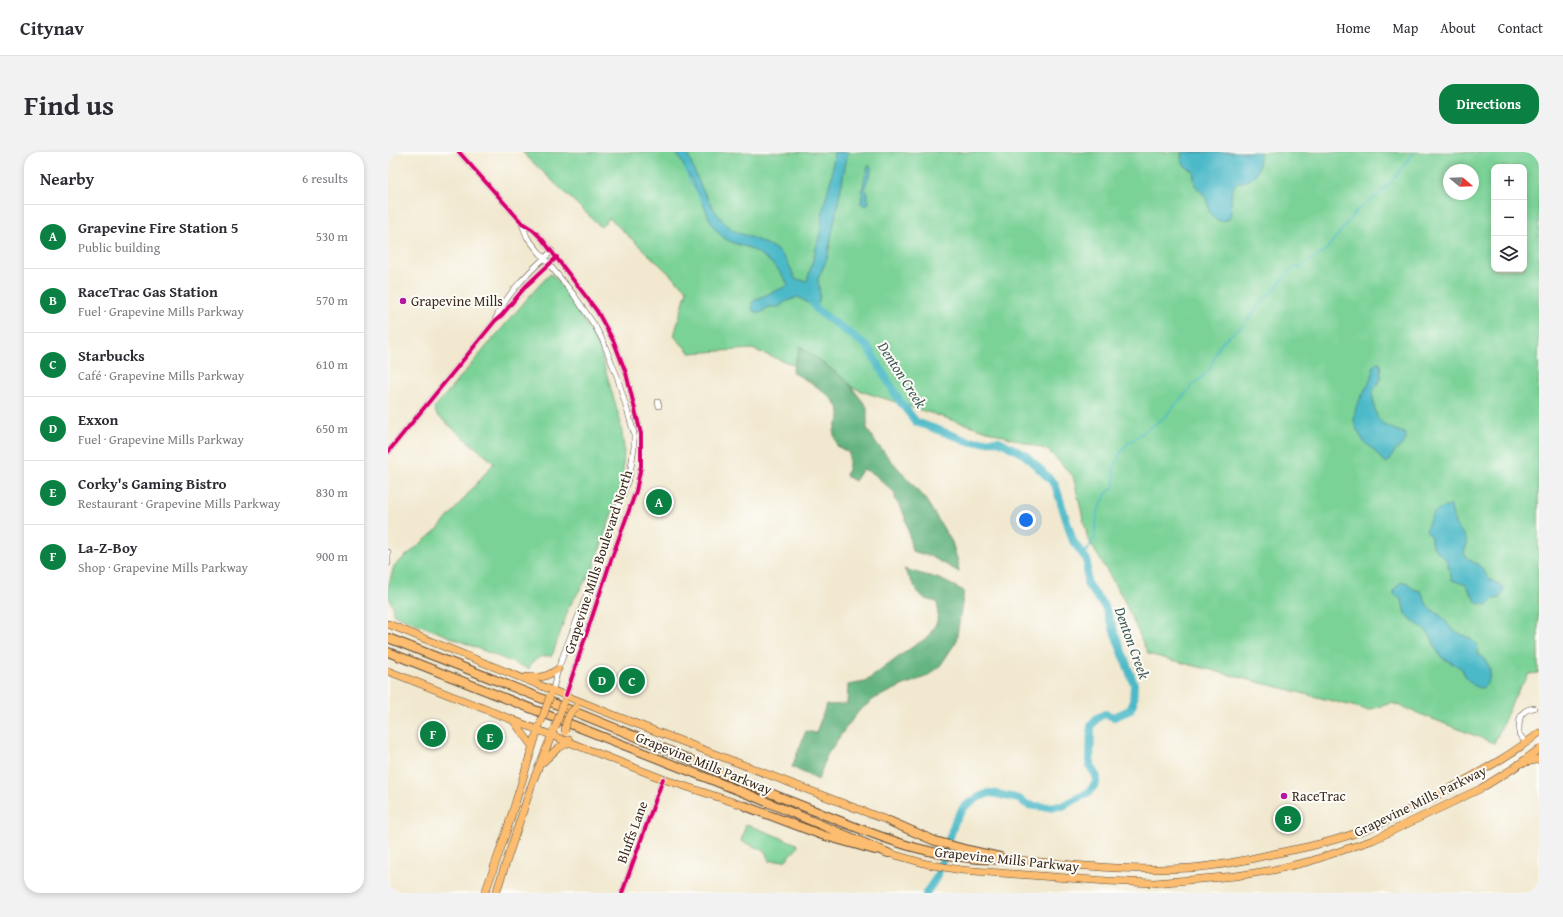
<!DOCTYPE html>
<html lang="en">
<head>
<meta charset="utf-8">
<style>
  body { margin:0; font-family:"Gentium Book Plus",serif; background:#f2f2f3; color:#2b2b33 }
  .controls { position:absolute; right:12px; top:12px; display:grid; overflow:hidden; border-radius:8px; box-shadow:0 2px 6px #0003 }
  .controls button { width:36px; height:36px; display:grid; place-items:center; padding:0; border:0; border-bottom:1px solid #e1e1e2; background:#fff; color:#2b2b33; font:20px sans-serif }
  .compass { position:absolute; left:1055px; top:12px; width:36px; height:36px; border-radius:50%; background:#fff; box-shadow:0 2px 6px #0003; rotate:109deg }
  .you { position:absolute; left:638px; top:368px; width:14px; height:14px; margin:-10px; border:3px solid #fff; border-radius:50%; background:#1a73e8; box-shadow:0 0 0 6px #1a73e833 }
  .badge { display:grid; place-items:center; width:26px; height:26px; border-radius:50%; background:#0b8043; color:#fff; font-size:13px; font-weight:700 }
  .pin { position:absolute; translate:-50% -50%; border:2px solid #fff; box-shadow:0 1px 4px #0006 }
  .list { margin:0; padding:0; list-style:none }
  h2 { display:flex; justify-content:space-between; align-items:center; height:52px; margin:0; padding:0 16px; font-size:17px }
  h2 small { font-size:13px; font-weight:400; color:#7c7c81 }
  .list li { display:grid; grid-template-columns:26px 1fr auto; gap:12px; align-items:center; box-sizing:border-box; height:64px; padding:0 16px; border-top:1px solid #e1e1e2 }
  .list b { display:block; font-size:15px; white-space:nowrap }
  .list p { margin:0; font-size:13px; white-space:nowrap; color:#7c7c81 }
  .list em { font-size:13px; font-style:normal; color:#7c7c81 }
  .icon { flex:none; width:22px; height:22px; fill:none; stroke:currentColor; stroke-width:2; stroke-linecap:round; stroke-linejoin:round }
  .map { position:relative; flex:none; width:1151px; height:741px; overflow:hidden; border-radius:16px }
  header { display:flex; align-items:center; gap:24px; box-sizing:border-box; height:56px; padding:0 20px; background:#fff; border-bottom:1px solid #e1e1e2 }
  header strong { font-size:19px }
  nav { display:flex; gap:22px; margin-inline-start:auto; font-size:14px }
  .intro { display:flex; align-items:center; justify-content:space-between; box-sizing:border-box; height:96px; padding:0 24px }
  h1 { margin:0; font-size:28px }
  .button { padding:10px 18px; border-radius:16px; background:#0b8043; color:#fff; font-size:14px; font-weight:700 }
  main { display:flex; gap:24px; padding:0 24px }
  aside { flex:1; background:#fff; border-radius:16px; box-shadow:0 2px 6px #0003 }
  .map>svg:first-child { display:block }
  .green { fill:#7ad297; stroke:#5a7e5a; fill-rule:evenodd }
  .forest { fill:#63b480; stroke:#4f6f4f }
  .water { fill:#4cb9c8; stroke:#447273 }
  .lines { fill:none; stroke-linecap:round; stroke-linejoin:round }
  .stream { stroke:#4cb9c8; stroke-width:1.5 }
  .river { stroke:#4cb9c8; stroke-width:8 }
  .minor-casing { stroke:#564639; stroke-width:6 }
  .major-casing { stroke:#564639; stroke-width:8 }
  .highway-casing { stroke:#564639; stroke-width:10 }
  .minor { stroke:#fff; stroke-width:5 }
  .major { stroke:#fcbd6f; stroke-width:7 }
  .highway { stroke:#fcbd6f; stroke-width:8 }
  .major-bridge-casing { stroke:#564639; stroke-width:8; stroke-linecap:butt }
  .major-bridge { stroke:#fcbd6f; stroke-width:7 }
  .cycleway-casing { stroke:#fdfcf7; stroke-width:6 }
  .cycleway { stroke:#d6006c; stroke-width:4 }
  .poi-dot { fill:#b5179e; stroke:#fdfcf7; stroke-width:1.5 }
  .labels { text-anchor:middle; stroke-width:4; stroke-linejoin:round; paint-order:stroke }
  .poi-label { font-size:14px; fill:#3b2a1e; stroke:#fdfcf7; text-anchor:start }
  .street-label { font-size:14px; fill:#3b2a1e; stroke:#fdfcf7 }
  .water-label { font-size:15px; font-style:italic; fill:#415c5a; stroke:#fdfcf7 }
</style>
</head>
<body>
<header>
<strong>Citynav</strong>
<nav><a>Home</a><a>Map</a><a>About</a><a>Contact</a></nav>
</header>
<div class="intro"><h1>Find us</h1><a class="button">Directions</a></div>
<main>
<aside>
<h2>Nearby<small>6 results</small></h2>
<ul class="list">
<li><span class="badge">A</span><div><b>Grapevine Fire Station 5</b><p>Public building</p></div><em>530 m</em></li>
<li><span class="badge">B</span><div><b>RaceTrac Gas Station</b><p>Fuel · Grapevine Mills Parkway</p></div><em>570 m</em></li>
<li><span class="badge">C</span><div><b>Starbucks</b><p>Café · Grapevine Mills Parkway</p></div><em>610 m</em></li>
<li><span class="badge">D</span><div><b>Exxon</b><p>Fuel · Grapevine Mills Parkway</p></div><em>650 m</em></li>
<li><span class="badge">E</span><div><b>Corky's Gaming Bistro</b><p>Restaurant · Grapevine Mills Parkway</p></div><em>830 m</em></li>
<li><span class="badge">F</span><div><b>La-Z-Boy</b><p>Shop · Grapevine Mills Parkway</p></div><em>900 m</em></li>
</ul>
</aside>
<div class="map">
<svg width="1151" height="741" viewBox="0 0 1151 741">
  <rect width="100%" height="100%" fill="#fdfcf7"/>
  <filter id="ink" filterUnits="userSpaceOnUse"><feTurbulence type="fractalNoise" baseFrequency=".025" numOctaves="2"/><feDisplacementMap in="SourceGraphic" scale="8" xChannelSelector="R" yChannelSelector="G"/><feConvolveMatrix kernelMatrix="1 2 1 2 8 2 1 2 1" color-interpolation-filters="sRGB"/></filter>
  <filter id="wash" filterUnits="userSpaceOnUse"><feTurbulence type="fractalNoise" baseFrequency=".012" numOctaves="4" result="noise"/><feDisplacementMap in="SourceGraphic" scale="16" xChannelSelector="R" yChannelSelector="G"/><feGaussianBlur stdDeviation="0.9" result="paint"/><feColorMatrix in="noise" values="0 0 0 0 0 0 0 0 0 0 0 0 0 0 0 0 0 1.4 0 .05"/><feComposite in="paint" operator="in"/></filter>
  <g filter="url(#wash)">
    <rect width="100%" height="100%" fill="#f1e8cf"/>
    <g class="green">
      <path d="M 134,0 L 1151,0 L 1150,521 L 1141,522 L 1129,540 L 1106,591 L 1004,551 L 980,558 L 760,502 L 735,446 L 700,387 L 685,324 L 660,298 L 482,242 L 364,197 L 302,201 L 286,184 L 299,138 L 221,66 L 213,75 ZM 1106,15 L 1136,15 L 1136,117 L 1106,117 ZM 1061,18 L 1085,18 L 1085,42 L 1061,42 Z"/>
      <path d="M 162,122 L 166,124 L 185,149 L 211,196 L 232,268 L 236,295 L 235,323 L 232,338 L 205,417 L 181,455 L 164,504 C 153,503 145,506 141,517 L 5,462 L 5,454 L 0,445 L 0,435 L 6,414 L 51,376 L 106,311 L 49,263 L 46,256 L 144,141 Z"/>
      <polygon points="358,672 409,692 410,695 398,708 381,709 377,699 353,689"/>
    </g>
    <g class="forest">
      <path d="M 412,194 L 458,228 L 479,255 L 479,277 L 486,288 L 501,306 L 536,345 L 564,390 L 570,410 L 571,420 L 544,405 L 524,399 C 520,383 520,360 507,348 L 507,341 L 486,322 L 475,317 L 467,329 L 458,324 L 461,313 L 461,301 L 449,294 C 448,289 445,283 446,279 C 447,274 451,270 452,265 C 455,247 418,228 404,220 Z"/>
      <polygon points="516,417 552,427 576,439 568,490 552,514 540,524 516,533 486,547 471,559 457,577 439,603 430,628 404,615 418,579 428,581 438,553 459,552 460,533 477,530 520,498 540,485 549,470 550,457 549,450 537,447 530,440"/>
    </g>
    <g class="water">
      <path d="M 288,0 L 299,0 C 308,25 323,62 345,78 C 350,81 357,83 362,85 C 388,96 397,99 407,127 L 419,129 L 432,82 L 435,57 L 444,23 L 446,0 L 460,0 L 439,107 L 430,127 L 432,143 L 430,152 L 423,153 L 410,145 L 397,150 L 391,155 L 380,155 L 373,161 L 365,159 L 364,150 C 375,143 387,140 399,134 L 400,133 C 392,117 379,105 363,97 C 353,92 341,92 333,83 C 322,73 320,62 314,49 C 306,32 297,16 288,0 Z"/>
      <path d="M 794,0 L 872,0 C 872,39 850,24 845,36 C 841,46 846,58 841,67 L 835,69 L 832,69 L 826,66 L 822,61 L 818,46 L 807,33 L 805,19 C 797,15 791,11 794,0 Z"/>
      <polygon points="481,13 484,17 477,35 481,51 477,54 473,51 476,28"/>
      <path d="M 989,211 L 992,211 L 993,226 L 984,241 C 986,248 986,258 989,264 C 993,274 1007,278 1016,281 L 1019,286 C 1016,291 1012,295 1007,299 C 1004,303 1003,308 999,311 L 994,308 L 986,298 L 976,290 L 968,276 L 966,268 L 968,255 L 983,226 L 985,221 L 984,215 Z"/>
      <path d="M 1063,354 C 1064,360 1065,366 1067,371 C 1072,382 1084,386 1076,400 C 1078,409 1087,409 1093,415 C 1096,418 1097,422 1100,425 C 1104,430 1112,432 1116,436 L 1112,446 L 1105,447 L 1100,453 L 1089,451 L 1078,433 L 1064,428 L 1059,409 L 1046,396 L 1043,391 L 1043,385 L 1038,379 C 1043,364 1045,356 1063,354 Z"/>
      <path d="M 1016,430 L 1020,431 L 1025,437 L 1033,439 L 1040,455 L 1052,463 L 1065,478 L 1083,487 L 1089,493 L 1091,503 C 1103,511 1106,524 1096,535 L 1092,536 L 1085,533 L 1079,527 L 1073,516 L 1053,505 L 1048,497 L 1042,482 L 1017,462 L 1014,448 L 1007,443 L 1005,439 L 1012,431 Z"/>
    </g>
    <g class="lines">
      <g class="stream">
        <polyline points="297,16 302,30 315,50"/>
        <polyline points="917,112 938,98 969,58 986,46 1003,30 1026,0"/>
        <polyline points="859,169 869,156 904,117 913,115"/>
        <polyline points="696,404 707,385 709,361 718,342 727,334 726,316 731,303 739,292 777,265 804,234 821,219 829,198 836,188 856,173"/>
      </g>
      <polyline class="river" points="421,144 429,158 479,194 513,251 528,270 583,290 611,289 637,303 667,332 685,389 699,408 699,432 717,455 746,532 745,552 742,558 726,565 717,562 709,566 703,574 702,614 709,625 708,631 701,640 675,654 656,655 640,653 631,647 609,642 601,641 589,646 576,655 567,669 549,725 538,741"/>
    </g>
  </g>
  <g filter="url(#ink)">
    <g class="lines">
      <defs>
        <g id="minor">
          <polyline points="71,0 134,71 145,78 154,87 209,159 226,190 238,221 253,282 253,314 248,339 223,408 178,543"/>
          <polyline points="134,72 139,85 186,143 207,174 215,189 229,224 246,281 246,295 242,322 212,408 170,517 165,537"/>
          <path d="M 107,168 C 119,140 142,119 164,99"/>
          <polyline points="270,250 271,254"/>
          <polyline points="0,300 107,169 114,163 138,134 169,105"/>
          <polyline points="0,400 0,411"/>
          <path d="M 1138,591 L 1131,582 C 1131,569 1130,558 1146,556"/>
          <polyline points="234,741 275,627"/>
        </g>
        <g id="major">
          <polyline points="0,472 228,564 501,669"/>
          <polyline points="0,519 275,627 357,654"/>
          <path d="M 139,525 C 152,527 160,524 170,517"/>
          <polyline points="125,568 144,594"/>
          <polyline points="155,610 170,596 182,590 181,588"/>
          <polyline points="1135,611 1151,607"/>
          <polyline points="500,701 539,712 573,718 719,729 766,731 848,724 885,718 923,709 985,688 1092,637 1126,616 1151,597"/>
          <path d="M 619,707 C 680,712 741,720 803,716 C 829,714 855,709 880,703 C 910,697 940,691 968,681 C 1004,668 1038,650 1072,631 C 1099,616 1126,601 1151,581"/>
          <polyline points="97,741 118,681 151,574"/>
          <polyline points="108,741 145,629 165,580"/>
        </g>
        <g id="highway">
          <path d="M 0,486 C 90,521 179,556 268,593 C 321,616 374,638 427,659 C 489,684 551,711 619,707"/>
          <polyline points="0,500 362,643 500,701"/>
          <polyline points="357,654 434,683 487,698"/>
          <polyline points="501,669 547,689 580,698 612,705"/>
        </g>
      </defs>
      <use href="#minor" class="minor-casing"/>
      <use href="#major" class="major-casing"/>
      <use href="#highway" class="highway-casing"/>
      <use href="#minor" class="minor"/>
      <use href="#major" class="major"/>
      <use href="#highway" class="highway"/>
      <defs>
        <g id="major-bridge">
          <polyline points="153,570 162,544"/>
          <polyline points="167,576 176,550"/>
          <path d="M 177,580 C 177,569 180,562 188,555"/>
        </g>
      </defs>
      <use href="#major-bridge" class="major-bridge-casing"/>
      <use href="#major-bridge" class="major-bridge"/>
      <defs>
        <g id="cycleway">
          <polyline points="71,0 134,71 145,78 154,87 209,159 226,190 238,221 253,282 253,314 248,339 223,408 178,543"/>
          <polyline points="0,300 107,169 114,163 138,134 169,105"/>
          <polyline points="234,741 275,627"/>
        </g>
      </defs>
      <use href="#cycleway" class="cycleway-casing"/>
      <use href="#cycleway" class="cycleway"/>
    </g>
  </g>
  <g class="poi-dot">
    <circle cx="15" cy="149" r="4"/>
    <circle cx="896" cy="644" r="4"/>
  </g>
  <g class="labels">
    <g class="poi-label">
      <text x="23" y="154">Grapevine Mills</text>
      <text x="904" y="649">RaceTrac</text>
    </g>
    <g class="street-label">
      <text transform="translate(210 410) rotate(-72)" y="5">Grapevine Mills Boulevard North</text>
      <text transform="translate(316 611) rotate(22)" y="5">Grapevine Mills Parkway</text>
      <text transform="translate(1032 649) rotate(-26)" y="5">Grapevine Mills Parkway</text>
      <text transform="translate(244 680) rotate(-70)" y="5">Bluffs Lane</text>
      <text transform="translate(619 707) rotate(6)" y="5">Grapevine Mills Parkway</text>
    </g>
    <g class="water-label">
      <text transform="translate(514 223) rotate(57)" y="5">Denton Creek</text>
      <text transform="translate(744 491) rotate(70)" y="5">Denton Creek</text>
    </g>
  </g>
</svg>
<div class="controls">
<button>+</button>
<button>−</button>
<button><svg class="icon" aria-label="layers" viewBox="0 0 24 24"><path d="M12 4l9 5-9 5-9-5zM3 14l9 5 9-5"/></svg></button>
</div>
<svg class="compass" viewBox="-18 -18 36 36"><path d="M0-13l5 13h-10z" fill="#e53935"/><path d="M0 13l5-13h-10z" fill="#7c7c81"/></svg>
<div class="you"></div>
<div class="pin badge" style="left:271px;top:350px">A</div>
<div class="pin badge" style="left:900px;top:667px">B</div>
<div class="pin badge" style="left:244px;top:529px">C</div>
<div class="pin badge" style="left:214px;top:528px">D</div>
<div class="pin badge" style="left:102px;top:585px">E</div>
<div class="pin badge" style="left:45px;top:582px">F</div>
</div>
</main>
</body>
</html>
